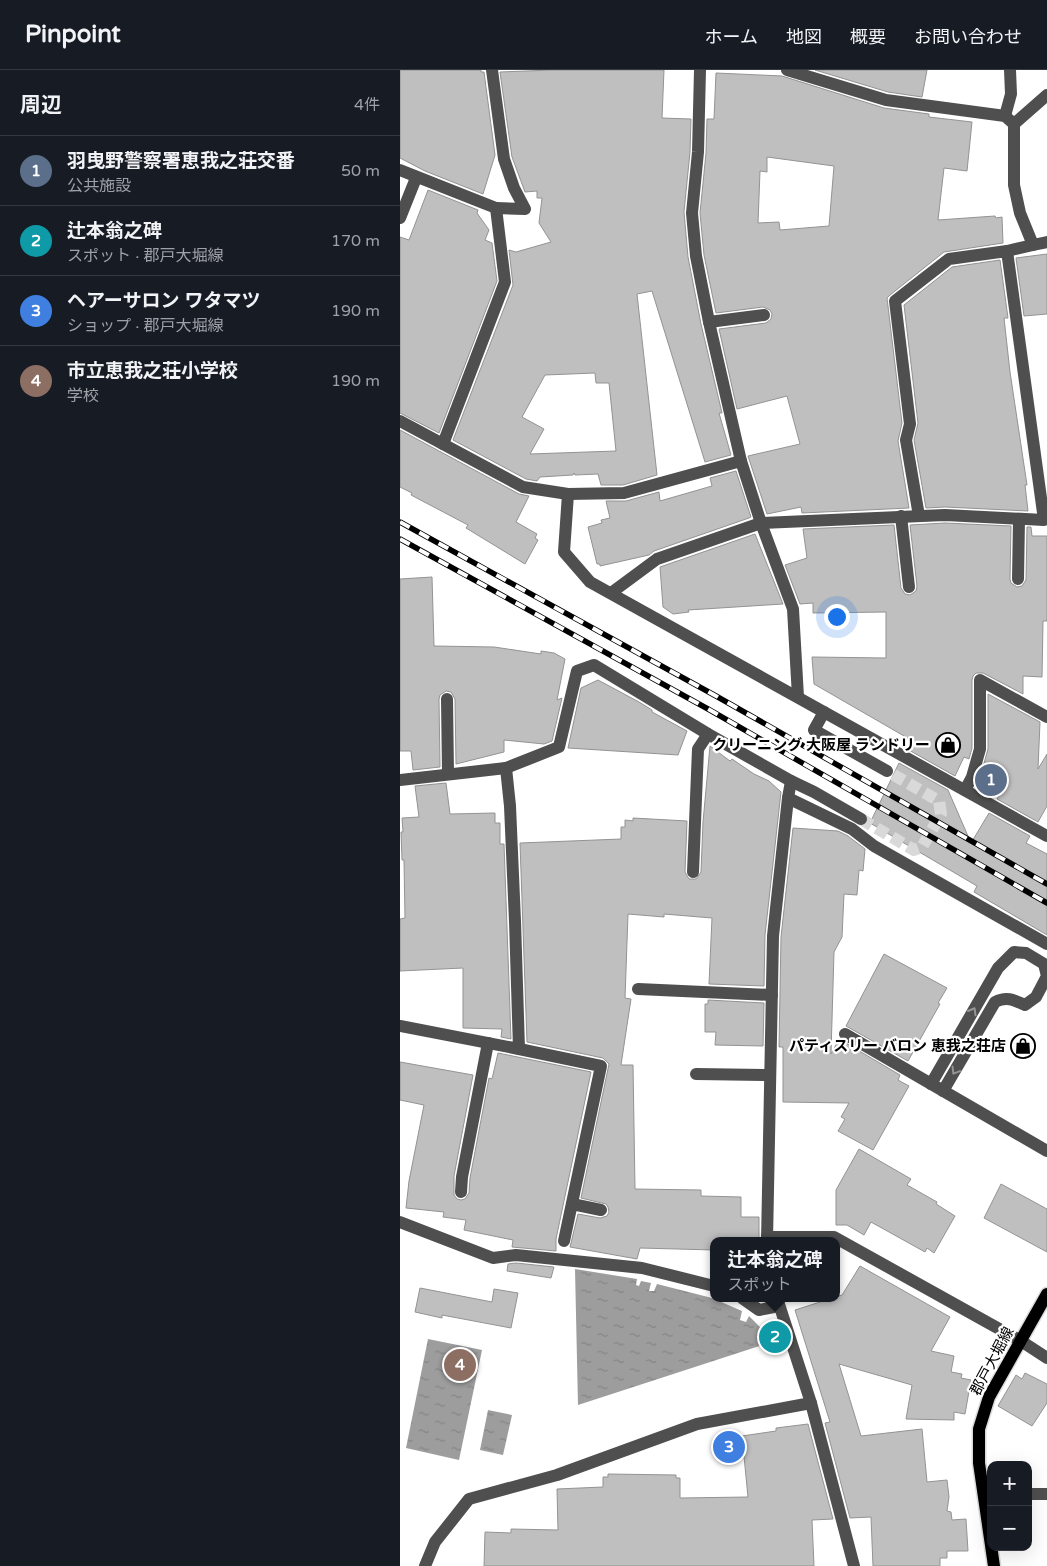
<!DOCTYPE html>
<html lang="ja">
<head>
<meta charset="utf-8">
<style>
  body { margin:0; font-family:"Varela Round","Noto Sans JP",sans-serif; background:#242831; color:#f1f3f6 }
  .controls { position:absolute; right:15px; bottom:15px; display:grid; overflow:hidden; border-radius:10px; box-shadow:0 5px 20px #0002 }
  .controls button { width:45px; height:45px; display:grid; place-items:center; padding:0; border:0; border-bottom:1px solid #363941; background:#171b24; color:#f1f3f6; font:25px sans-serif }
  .you { position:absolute; left:436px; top:546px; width:18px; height:18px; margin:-12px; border:4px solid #fff; border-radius:50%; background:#1a73e8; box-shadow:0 0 0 8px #1a73e833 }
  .badge { display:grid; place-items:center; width:32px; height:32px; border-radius:50%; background:#8c9099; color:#fff; font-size:16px; font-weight:700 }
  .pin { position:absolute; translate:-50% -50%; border:2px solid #fff; box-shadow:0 1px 5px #0006 }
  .popup { position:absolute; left:310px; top:1167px; width:130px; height:65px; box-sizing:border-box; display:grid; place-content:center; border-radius:10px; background:#171b24; filter:drop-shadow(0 1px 4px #0005); font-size:16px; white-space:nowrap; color:#9ea1a6 }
  .popup b { font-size:19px; color:#f1f3f6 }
  .popup::after { content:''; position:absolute; left:50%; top:100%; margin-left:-10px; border:10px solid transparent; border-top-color:#171b24 }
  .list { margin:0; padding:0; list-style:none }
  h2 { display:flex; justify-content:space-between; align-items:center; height:65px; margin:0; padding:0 20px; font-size:21px }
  h2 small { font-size:16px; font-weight:400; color:#9ea1a6 }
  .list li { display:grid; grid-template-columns:32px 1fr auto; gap:15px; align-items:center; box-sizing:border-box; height:70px; padding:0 20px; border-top:1px solid #363941 }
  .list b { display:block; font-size:19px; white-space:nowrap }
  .list p { margin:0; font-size:16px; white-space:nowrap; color:#9ea1a6 }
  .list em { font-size:16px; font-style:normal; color:#9ea1a6 }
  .map { position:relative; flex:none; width:647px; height:1496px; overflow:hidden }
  header { display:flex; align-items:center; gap:30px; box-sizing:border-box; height:70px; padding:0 25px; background:#171b24; border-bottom:1px solid #363941 }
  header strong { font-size:24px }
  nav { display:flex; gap:28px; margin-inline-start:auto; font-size:18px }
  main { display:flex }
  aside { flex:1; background:#171b24 }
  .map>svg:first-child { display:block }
  .water { fill:url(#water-ripples) }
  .building { fill:#bfbfbf; stroke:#939393; fill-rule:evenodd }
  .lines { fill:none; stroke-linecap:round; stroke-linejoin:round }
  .minor-tunnel { stroke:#d9d9d9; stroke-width:12; stroke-dasharray:12 6; stroke-linecap:butt }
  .major-casing { stroke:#dbdbdb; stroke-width:15 }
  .minor { stroke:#4f4f4f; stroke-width:12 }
  .major { stroke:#000; stroke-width:12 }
  .rail-casing { stroke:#000; stroke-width:5.5 }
  .rail { stroke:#fff; stroke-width:4; stroke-dasharray:11; stroke-linecap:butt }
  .oneway { stroke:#959595 }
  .labels { text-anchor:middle; stroke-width:4.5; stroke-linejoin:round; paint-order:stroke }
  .poi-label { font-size:15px; font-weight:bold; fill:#000; stroke:#fff; text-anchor:end }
  .street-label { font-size:15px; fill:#000; stroke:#fff }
</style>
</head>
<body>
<header>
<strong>Pinpoint</strong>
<nav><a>ホーム</a><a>地図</a><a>概要</a><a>お問い合わせ</a></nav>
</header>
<main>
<aside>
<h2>周辺<small>4件</small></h2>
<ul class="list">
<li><span class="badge" style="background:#5c6f8a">1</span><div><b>羽曳野警察署恵我之荘交番</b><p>公共施設</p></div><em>50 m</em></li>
<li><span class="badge" style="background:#0f9aa8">2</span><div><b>辻本翁之碑</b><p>スポット · 郡戸大堀線</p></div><em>170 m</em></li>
<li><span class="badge" style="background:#3f7fe0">3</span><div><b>ヘアーサロン ワタマツ</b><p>ショップ · 郡戸大堀線</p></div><em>190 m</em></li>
<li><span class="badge" style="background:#8d6e63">4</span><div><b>市立恵我之荘小学校</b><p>学校</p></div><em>190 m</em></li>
</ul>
</aside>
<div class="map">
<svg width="647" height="1496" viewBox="0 0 647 1496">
  <defs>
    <pattern id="water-ripples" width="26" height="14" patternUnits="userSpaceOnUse" patternTransform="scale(1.25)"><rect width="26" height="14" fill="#9d9d9d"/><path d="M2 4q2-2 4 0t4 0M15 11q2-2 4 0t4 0" fill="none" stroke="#858585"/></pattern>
  </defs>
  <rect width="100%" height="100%" fill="#fff"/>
  <g class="water">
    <polygon points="175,1199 237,1209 236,1215 239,1216 241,1211 251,1213 249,1221 254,1221 257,1214 312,1228 342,1241 340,1250 346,1252 349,1246 361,1258 369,1273 178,1335"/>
    <polygon points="28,1269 82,1280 59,1390 6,1378"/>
    <polygon points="88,1340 112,1345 103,1385 80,1380"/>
  </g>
  <g class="building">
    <polygon points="0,0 81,0 81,2 84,2 95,85 83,124 25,101 0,88"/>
    <path d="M 152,0 L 264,0 L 262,48 L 291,49 L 290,82 L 284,142 L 288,187 L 301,254 L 322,343 L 319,343 L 331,385 L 305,392 L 252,221 L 237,224 L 257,405 L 223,415 L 201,415 L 198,404 L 175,405 L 174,403 L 173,405 L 140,407 L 137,411 L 126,409 L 53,370 L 113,215 L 109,180 L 116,182 L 151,172 L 139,153 L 142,128 L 137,128 L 137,121 L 125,122 L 112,87 L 100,2 ZM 195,303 L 196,313 L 209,313 L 216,381 L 130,384 L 144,359 L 122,347 L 145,305 Z"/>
    <polygon points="415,0 527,0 522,27 488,22"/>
    <path d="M 316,3 L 382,6 L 484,38 L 529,44 L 529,47 L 572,52 L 567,101 L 544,98 L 538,150 L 595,146 L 596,148 L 602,147 L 603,173 L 544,182 L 490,225 L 487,228 L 502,353 L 498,371 L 509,438 L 402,443 L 401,437 L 367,444 L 348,386 L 400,374 L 387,326 L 337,339 L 319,259 L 366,253 L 371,249 L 372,244 L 370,240 L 363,237 L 316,243 L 304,185 L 300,143 L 306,83 L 307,49 L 314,49 ZM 367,87 L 434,96 L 429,156 L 380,160 L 379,152 L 358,153 L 360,101 L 367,102 Z"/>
    <polygon points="28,120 78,140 77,143 89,160 85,170 92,173 97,211 39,363 0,343 0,167 9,170"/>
    <polygon points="647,184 647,244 624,246 616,188"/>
    <polygon points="600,190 608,248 604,248 610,302 627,415 625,415 628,441 545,437 526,438 514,370 518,353 504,235 552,197"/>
    <polygon points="0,360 119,424 129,426 116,452 137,464 135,468 138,470 125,494 66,458 68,455 11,425 12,423 0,417"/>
    <polygon points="336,401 351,447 349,448 254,481 249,485 200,496 200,494 197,494 188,457 202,453 201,450 210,448 206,431 226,431 259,422 260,431 312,416 310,408"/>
    <polygon points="545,453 611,456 610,509 611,513 617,517 622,516 626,510 627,457 631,457 632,466 647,466 647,551 643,551 642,607 623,606 623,624 583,603 576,603 573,606 572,610 572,678 569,689 564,687 555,706 507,679 511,670 414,614 412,587 486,588 486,542 413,543 413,533 400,534 385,495 407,488 403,459 494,455 501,518 505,524 510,525 516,521 517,516 510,455"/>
    <polygon points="355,464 383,534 288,540 289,542 273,544 263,537 260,497"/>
    <polygon points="32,507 34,576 94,577 141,584 141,581 154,583 165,589 157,630 162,628 152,671 144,674 104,670 104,682 56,694 55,629 51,622 46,621 40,625 39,629 40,697 13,700 11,681 0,681 0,509"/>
    <polygon points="198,610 239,632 252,640 252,642 287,661 278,685 168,678 181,618"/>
    <polygon points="588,624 640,652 638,699 647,684 647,736 638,752 597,729 608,710 583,697 588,679"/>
    <polygon points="310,676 330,691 332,689 354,704 369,711 381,722 365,865 364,916 309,914 312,848 264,844 264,847 228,844 225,928 231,929 221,995 233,995 235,1119 301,1120 301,1126 341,1127 341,1147 359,1147 359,1171 314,1171 314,1180 240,1178 237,1189 170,1177 178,1144 200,1148 207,1146 209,1142 208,1137 206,1134 181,1128 209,994 203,988 127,972 120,773 221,769 221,757 225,757 225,750 233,751 233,748 287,751 285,802 289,809 296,809 301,802 303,752"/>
    <polygon points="499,693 548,720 571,773 589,743 630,766 626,773 647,784 647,865 574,822 577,816 470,753"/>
    <polygon points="46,713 50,744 95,743 95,753 100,753 100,774 104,774 111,969 101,967 102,959 63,958 63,898 0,901 0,849 5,848 4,790 2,790 1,762 3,762 2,748 19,747 15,716"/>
    <polygon points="393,758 438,761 448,766 465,779 463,801 459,800 457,825 444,824 442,867 434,882 431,984 439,969 500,1005 498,1010 509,1016 473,1080 438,1061 445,1049 441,1047 449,1033 383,1032 383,977 379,977 381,867"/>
    <polygon points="484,884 547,918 538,933 540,934 508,991 446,956"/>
    <polygon points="308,930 364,933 363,976 315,975 316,962 305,962 305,934 308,934"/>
    <polygon points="98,983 191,1002 156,1169 156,1181 112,1177 113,1170 64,1160 66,1150 43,1147 44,1142 6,1138 9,1111 24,1035 0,1030 0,992 73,1005 54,1106 54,1125 57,1129 61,1130 65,1129 69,1123 70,1108 89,1008 92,1009"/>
    <polygon points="459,1079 511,1109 507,1115 537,1132 536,1134 555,1146 534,1183 527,1178 525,1182 471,1152 464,1165 447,1155 436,1155 436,1120"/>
    <polygon points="601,1114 647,1139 647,1182 584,1148"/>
    <polygon points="116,1193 154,1197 151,1208 107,1201 108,1194"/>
    <polygon points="460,1196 550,1247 531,1281 554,1286 551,1302 562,1304 561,1308 571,1310 565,1344 554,1342 554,1350 506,1349 512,1315 439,1294 461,1366 522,1359 527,1412 547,1410 549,1427 547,1441 551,1442 552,1450 566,1449 568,1481 547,1481 547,1488 540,1488 540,1496 473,1496 471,1447 450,1448 425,1353 430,1352 395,1240 442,1225"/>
    <polygon points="20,1218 92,1232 94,1219 118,1223 111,1258 42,1245 42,1248 15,1242"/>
    <polygon points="625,1303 647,1314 647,1333 632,1356 598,1336 616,1305 622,1309"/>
    <polygon points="408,1354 433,1449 412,1450 414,1496 84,1496 85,1462 111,1463 111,1459 158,1460 157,1419 203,1417 203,1407 208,1407 208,1404 276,1405 276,1408 280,1408 280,1428 348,1427 342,1366 376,1361 376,1358"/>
  </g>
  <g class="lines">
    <polyline class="minor-tunnel" points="461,749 514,780 522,777 541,744 539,731 487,701"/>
    <defs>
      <polyline id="major" points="594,1496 579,1393 579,1359 589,1327 647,1224"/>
    </defs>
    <use href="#major" class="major-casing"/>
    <g class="minor">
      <polyline points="92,0 104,89 114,118 125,139 96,138"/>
      <polyline points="300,0 298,82 292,143 296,186 309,252 341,391 361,453 393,539 398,627"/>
      <polyline points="387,0 486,30 605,46 614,54 614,115 620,143 633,175 647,172"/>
      <polyline points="605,46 611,24 610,0"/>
      <polyline points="614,54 647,25"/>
      <polyline points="0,100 96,138 105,212 43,374"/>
      <polyline points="0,148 16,108"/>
      <polyline points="607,181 633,175"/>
      <polyline points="309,252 364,245"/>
      <polyline points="0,351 123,417 168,424 224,423 341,391"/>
      <polyline points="168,424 164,482 190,512 647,766"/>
      <polyline points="501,446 509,517"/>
      <polyline points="618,509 619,449"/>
      <polyline points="211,523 257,489 361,453 545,445 644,450 607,181 549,189 495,231 510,354 506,370 519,446"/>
      <polyline points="47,629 48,703"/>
      <polyline points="424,642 414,660 487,701"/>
      <polyline points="0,710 106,698 159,677 177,601 194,595 308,664 391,711 388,728 452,759 474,776 647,874"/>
      <polyline points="391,711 414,722 461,749"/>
      <polyline points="565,720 572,707 580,679 580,610 647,647"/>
      <polyline points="293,802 298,679 308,664"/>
      <polyline points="238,919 372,925"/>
      <polyline points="0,956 119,979 115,851 110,736 106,698"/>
      <polyline points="445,964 647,1081"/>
      <polyline points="119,979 201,996 164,1171"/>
      <polyline points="296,1004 370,1005"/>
      <path d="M 531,1014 L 598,898 L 614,882 L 626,883 L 644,894 L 647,906 L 636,927 L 625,935 C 614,930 607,926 595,932 L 543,1021"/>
      <polyline points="61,1122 62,1107 88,973"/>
      <polyline points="172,1134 201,1140"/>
      <polyline points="0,1152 93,1188 116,1185 242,1198 314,1216"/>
      <polyline points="367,1167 434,1167 621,1271 647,1288"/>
      <polyline points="367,1171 373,866 388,728"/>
      <polyline points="342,1228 359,1240 379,1236"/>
      <polyline points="411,1333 454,1496"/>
      <polyline points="628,1424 647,1424"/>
      <polyline points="25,1496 35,1472 69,1429 157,1405 297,1354 411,1333 377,1228"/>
    </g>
    <use href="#major" class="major"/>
    <defs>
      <g id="rail">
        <polyline points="0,452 316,626 647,814"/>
        <polyline points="0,469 308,639 647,833"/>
      </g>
    </defs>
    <use href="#rail" class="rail-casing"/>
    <use href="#rail" class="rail"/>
  </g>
  <defs><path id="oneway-chevron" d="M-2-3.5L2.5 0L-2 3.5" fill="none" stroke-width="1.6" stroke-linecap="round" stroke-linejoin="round" transform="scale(1.25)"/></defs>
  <g class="oneway">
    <use href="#oneway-chevron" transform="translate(573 941) rotate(-60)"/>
    <use href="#oneway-chevron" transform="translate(555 1001) rotate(121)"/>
  </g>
  <defs>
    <symbol id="shop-ring" viewBox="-11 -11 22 22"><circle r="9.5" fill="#fff" stroke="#000" stroke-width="1.5"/><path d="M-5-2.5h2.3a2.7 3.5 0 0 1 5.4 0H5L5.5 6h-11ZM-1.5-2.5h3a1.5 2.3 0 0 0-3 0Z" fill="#000"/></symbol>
  </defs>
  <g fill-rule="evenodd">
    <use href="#shop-ring" x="534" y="661" width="28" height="28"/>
    <use href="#shop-ring" x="609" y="962" width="28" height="28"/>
  </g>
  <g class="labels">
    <g class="poi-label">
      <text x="530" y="680">クリーニング 大阪屋 ランドリー</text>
      <text x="606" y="981">パティスリー バロン 恵我之荘店</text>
    </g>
    <g class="street-label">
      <text transform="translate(592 1291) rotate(-62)" y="5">郡戸大堀線</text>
    </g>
  </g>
</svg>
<div class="controls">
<button>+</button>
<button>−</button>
</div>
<div class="you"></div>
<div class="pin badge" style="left:591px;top:710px;background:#5c6f8a">1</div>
<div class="pin badge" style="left:375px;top:1267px;background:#0f9aa8">2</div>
<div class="popup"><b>辻本翁之碑</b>スポット</div>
<div class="pin badge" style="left:329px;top:1377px;background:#3f7fe0">3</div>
<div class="pin badge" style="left:60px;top:1295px;background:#8d6e63">4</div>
</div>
</main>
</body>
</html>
